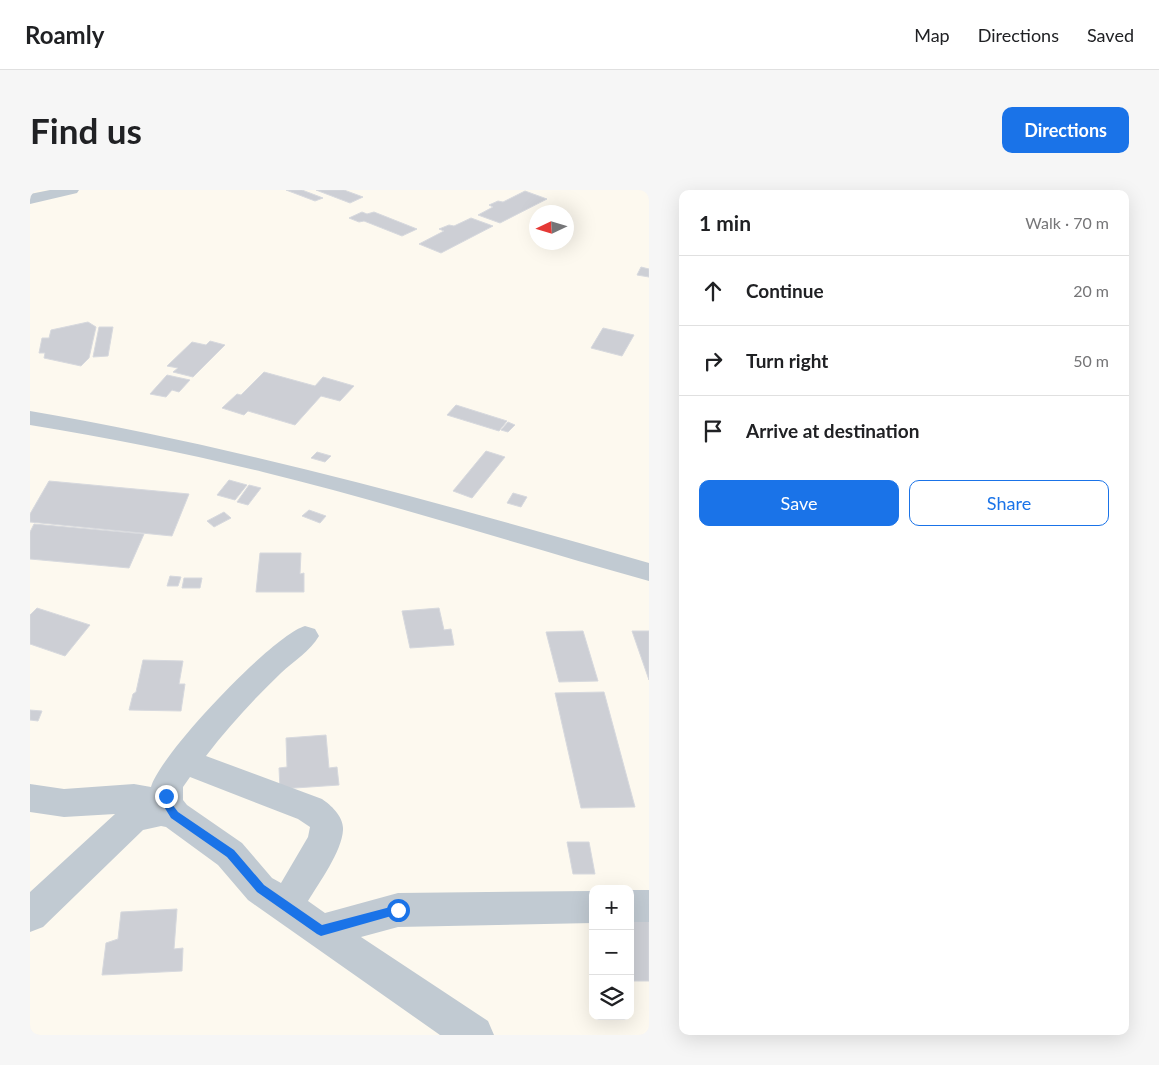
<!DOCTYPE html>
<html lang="en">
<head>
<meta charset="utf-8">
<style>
  body { margin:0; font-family:Lato,sans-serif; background:#f6f6f6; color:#202124 }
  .controls { position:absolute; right:15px; bottom:15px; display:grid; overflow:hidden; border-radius:10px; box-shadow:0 5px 20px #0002 }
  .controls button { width:45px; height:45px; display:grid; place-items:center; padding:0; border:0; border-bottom:1px solid #e0e0e0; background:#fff; color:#202124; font:25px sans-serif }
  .compass { position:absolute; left:499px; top:15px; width:45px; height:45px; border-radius:50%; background:#fff; box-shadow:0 5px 20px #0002; rotate:266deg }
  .stop { position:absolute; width:15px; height:15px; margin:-11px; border:4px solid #1a73e8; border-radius:50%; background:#fff }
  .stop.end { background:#1a73e8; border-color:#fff; box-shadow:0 1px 5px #0008 }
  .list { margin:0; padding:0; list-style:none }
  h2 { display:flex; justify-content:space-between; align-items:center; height:65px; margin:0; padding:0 20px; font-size:21px }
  h2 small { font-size:16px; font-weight:400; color:#757577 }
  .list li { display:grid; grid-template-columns:32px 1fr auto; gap:15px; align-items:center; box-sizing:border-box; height:70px; padding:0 20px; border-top:1px solid #e0e0e0 }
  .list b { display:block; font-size:19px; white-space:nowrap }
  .list em { font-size:16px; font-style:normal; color:#757577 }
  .actions { display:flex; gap:10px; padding:15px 20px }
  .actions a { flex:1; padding:11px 0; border:1px solid #1a73e8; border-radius:10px; text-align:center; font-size:18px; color:#1a73e8 }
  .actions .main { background:#1a73e8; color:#fff }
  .icon { flex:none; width:28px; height:28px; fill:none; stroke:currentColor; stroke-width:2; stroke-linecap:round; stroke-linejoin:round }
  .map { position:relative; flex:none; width:619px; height:845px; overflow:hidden; border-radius:10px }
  header { display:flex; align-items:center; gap:30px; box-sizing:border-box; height:70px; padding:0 25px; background:#fff; border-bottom:1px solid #e0e0e0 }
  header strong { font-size:24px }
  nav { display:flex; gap:28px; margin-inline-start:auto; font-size:18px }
  .intro { display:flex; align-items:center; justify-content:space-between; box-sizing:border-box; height:120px; padding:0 30px }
  h1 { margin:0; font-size:35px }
  .button { padding:12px 22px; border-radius:10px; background:#1a73e8; color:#fff; font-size:18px; font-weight:700 }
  main { display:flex; gap:30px; padding:0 30px }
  aside { flex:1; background:#fff; border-radius:10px; box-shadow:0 5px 20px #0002 }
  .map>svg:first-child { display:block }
  .commercial { fill:#fdf9ef; fill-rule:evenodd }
  .building { fill:#cdcfd5; stroke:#d7d9de }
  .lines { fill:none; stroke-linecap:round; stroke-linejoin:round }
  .minor { fill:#c1cad2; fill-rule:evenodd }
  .route { fill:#1a73e8 }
</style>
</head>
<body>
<header>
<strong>Roamly</strong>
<nav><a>Map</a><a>Directions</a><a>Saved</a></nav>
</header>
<div class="intro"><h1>Find us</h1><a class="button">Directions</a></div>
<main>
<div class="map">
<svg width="619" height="845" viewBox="0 0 619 845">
  <rect width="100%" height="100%" fill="#f5f3f3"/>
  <path class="commercial" d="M 0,0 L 619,0 L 619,845 L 0,845 ZM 507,22 L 536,22 L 536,52 L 507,52 ZM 563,699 L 600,699 L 600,826 L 563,826 Z"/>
  <g class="building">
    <polygon points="256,0 272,0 293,8 285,11"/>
    <polygon points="286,0 314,0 333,7 320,13"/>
    <polygon points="495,1 517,9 470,33 448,25 463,17 459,15 468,11 473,12"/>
    <polygon points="332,22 337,24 344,22 387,39 372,46 334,31 329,32 319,28"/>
    <polygon points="441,28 463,36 411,63 389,54 414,41 409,39 419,35 424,36"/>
    <polygon points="611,77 619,79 619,87 607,85"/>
    <polygon points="58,132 66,137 59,168 51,176 14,168 15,163 9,163 12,148 19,148 21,140"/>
    <polygon points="69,137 83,137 78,166 63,167"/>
    <polygon points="573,138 604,145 592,166 561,158"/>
    <polygon points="180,151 195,155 163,187 143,182 148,178 137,176 162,152 176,155"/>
    <polygon points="234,182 285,196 293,187 324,196 310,211 291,206 265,235 218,221 214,225 192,218 207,204 211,205"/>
    <polygon points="137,185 160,190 149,202 142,200 136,207 120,204"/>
    <polygon points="426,215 477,231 469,241 417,225"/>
    <polygon points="478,232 485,235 478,242 471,240"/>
    <polygon points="456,261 475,267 442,308 423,301"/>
    <polygon points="287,262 301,266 295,272 281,268"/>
    <polygon points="199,290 217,295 205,310 187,305"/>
    <polygon points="19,291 159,304 142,346 0,332 0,324"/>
    <polygon points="219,295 231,298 218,315 207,312"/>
    <polygon points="483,303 497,307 491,317 477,313"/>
    <polygon points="279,320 296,326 290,333 272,326"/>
    <polygon points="194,322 201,328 184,337 177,331"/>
    <polygon points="4,334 114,344 99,378 0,369 0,342"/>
    <polygon points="230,363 271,363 270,384 274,383 274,402 226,402"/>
    <polygon points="140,386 151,387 148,396 137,396"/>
    <polygon points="154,388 172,388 170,398 152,398"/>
    <polygon points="7,418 60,435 35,466 0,454 0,425"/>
    <polygon points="409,418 414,440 421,439 424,455 380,458 372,421"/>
    <polygon points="553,441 568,491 529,492 516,442"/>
    <polygon points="602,441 619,441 619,490"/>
    <polygon points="113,470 153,471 149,494 155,494 151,521 99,520 103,504 106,502"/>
    <polygon points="574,502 605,617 551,618 525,503"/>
    <polygon points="0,520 12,521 8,531 0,530"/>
    <polygon points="296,545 299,578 307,577 309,595 250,599 249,578 257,577 256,548"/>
    <polygon points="537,652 559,652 565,684 543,684"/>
    <polygon points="147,719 144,759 153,758 152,781 72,785 76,753 88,749 91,722"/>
    <polygon points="619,726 619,791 601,791 600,727"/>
  </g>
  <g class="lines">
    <g class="minor">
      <polygon points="20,0 49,0 47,3 0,14 0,4"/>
      <path d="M 0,221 C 210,257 414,314 619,373 L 619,391 C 490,355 363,314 233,282 C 156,263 78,248 0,235 Z"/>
      <path d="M 275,436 L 285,439 L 289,446 C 280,461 264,471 251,483 C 224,509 199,536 176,566 L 292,609 C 301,615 314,627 313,640 C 312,661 289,693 278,711 L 295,723 L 368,703 L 563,701 L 563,733 L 368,737 L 331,747 L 458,831 L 464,845 L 410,845 L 218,710 L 188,675 L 136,637 L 131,636 L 113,640 L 13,737 L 0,742 L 0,702 L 85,624 L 34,627 L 0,622 L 0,594 L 34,599 L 104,594 L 121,597 C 130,564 243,445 275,436 ZM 160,587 L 268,629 L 280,637 L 278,647 L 251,693 L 242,688 L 212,653 L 157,615 L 153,610 L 153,597 Z"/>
      <rect x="600" y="700" width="19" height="32"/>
    </g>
  </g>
  <polygon class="route" points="136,602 139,603 142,614 148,622 204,660 234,695 292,735 368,715 374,720 372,723 291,746 287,744 227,702 197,667 141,628 133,615 131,606"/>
</svg>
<div class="controls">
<button>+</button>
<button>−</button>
<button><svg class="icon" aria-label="layers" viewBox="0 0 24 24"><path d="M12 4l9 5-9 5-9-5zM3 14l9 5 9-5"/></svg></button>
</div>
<svg class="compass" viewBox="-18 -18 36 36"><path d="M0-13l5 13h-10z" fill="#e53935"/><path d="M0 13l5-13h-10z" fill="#757577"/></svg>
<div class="stop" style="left:368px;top:720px"></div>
<div class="stop end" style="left:136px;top:606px"></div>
</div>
<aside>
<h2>1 min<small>Walk · 70 m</small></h2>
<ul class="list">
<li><svg class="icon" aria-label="ahead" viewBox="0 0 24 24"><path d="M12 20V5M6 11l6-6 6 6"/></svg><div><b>Continue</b></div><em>20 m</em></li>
<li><svg class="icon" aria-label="right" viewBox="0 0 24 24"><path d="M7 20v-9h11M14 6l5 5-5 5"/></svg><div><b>Turn right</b></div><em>50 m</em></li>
<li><svg class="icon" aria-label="arrive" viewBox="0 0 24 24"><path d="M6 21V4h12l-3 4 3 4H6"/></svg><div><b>Arrive at destination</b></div></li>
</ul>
<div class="actions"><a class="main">Save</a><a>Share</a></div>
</aside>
</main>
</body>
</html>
